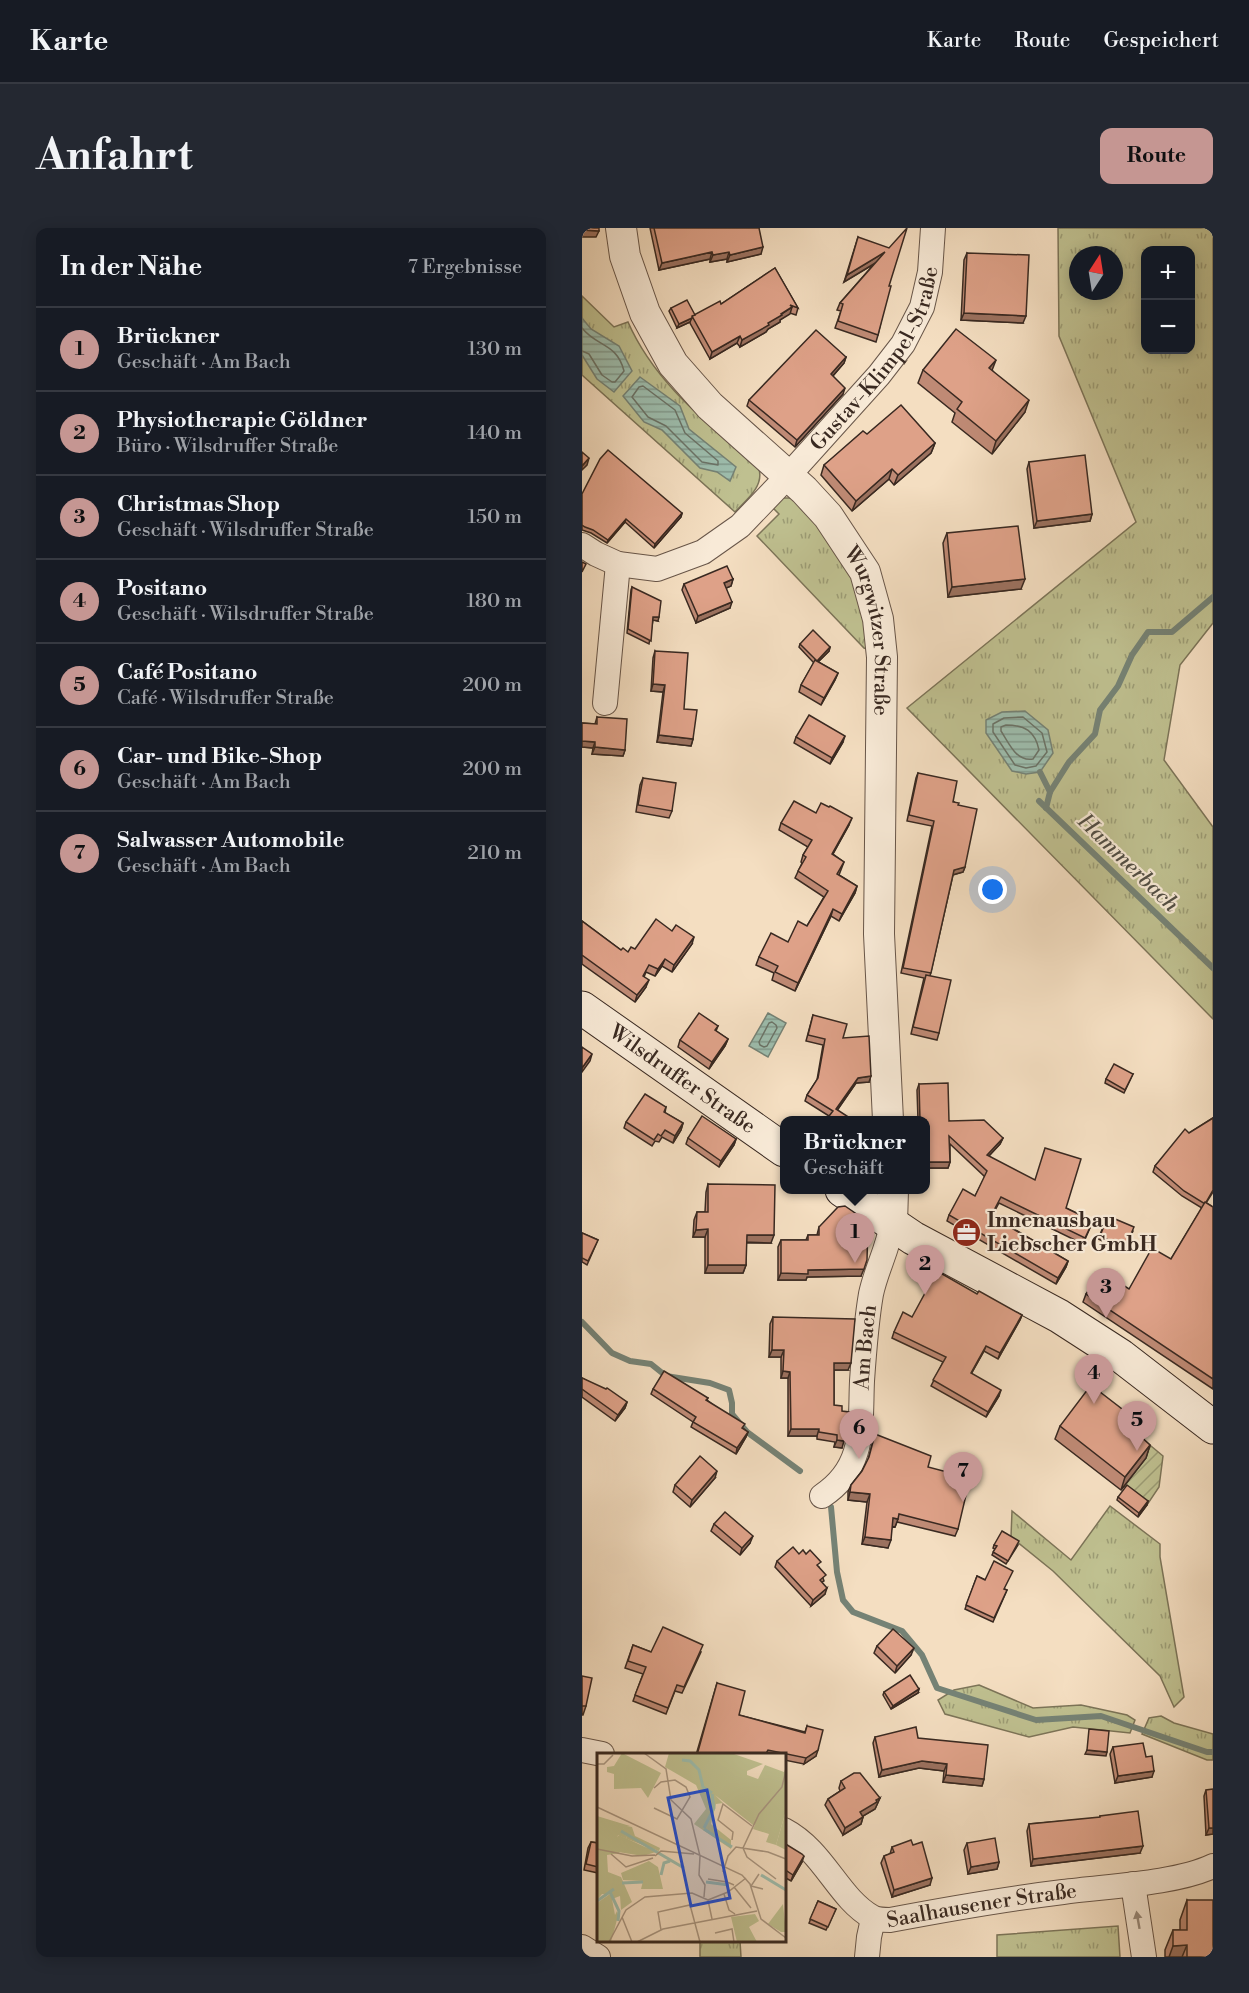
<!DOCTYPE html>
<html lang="de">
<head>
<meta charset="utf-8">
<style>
  body { margin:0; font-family:"Libre Bodoni",serif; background:#242831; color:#f1f3f6 }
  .controls { position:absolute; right:18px; top:18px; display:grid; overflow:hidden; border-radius:12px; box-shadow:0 3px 15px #0003 }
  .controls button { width:54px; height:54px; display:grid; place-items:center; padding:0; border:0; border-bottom:2px solid #363941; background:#171b24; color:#f1f3f6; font:30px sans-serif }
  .compass { position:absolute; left:487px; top:18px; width:54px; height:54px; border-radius:50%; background:#171b24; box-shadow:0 3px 15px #0003; rotate:12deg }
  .you { position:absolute; left:411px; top:662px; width:21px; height:21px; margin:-15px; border:4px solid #fff; border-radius:50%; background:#1a73e8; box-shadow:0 0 0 9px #1a73e833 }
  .badge { display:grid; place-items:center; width:39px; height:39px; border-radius:50%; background:#c59692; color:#111; font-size:20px; font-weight:700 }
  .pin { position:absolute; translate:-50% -50px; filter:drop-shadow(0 2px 3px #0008) }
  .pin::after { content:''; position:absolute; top:32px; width:21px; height:18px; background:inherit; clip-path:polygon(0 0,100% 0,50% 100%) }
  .popup { position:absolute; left:198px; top:888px; width:150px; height:78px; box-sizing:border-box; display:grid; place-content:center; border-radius:12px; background:#171b24; filter:drop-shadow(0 2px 4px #0005); font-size:20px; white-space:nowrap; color:#9ea1a6 }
  .popup b { font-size:22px; color:#f1f3f6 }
  .popup::after { content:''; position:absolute; left:50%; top:100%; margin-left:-12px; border:12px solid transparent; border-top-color:#171b24 }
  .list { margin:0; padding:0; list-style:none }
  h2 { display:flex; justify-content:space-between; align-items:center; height:78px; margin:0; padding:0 24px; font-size:26px }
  h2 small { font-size:20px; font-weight:400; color:#9ea1a6 }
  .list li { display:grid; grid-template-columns:39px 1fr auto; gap:18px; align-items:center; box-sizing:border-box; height:84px; padding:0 24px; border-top:2px solid #363941 }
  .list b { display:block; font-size:22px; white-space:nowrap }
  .list p { margin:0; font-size:20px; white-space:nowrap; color:#9ea1a6 }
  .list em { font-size:20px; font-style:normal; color:#9ea1a6 }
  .map { position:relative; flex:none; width:631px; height:1729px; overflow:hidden; border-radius:12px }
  header { display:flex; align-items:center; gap:36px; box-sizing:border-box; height:84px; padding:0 30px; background:#171b24; border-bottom:2px solid #363941 }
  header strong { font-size:28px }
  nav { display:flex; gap:33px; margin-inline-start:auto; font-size:21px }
  .intro { display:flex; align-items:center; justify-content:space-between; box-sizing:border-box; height:144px; padding:0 36px }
  h1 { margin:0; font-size:42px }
  .button { padding:15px 27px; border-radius:12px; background:#c59692; color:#111; font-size:21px; font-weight:700 }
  main { display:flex; gap:36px; padding:0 36px }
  aside { flex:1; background:#171b24; border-radius:12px; box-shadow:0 3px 15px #0003 }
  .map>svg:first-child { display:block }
  .grass { fill:url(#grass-tufts); stroke:#7c7458; stroke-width:1.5; fill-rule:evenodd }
  .garden { fill:url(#garden-furrows); stroke:#7c7458; stroke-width:1.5 }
  .water { fill:url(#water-rules); stroke:#758275; stroke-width:1.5 }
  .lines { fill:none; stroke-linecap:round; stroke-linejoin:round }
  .shore { stroke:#6b7367; stroke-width:1.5 }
  .stream { stroke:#758275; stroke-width:6 }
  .minor-casing { stroke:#685649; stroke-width:26 }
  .tertiary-casing { stroke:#685649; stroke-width:32 }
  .secondary-casing { stroke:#392921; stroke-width:35 }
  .minor { stroke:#f8ead7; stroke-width:24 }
  .tertiary { stroke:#f8ead7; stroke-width:30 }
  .secondary { stroke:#f8ead7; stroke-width:33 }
  .wall { fill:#bf8a75; stroke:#392921; stroke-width:1.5 }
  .shaded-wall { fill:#9b715f; stroke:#392921; stroke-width:1.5 }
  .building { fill:#dea188; stroke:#392921; stroke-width:1.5 }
  .oneway { fill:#988a7c }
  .labels { text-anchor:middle; stroke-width:4.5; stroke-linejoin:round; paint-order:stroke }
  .street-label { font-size:21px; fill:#392921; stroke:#f8ead7 }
  .poi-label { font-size:21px; font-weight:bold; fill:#392921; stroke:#f8ead7; text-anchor:start }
  .water-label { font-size:22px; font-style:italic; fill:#524e44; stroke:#f8ead7 }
  .inset-river { fill:none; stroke:#9dbdad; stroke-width:3 }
  .inset-road { fill:none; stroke:#a99681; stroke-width:1.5 }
  .view { fill:#1d4ed8; fill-opacity:0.15; stroke:#1d4ed8; stroke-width:3 }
  .inset-edge { fill:none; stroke:#392921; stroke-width:3 }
</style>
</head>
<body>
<header>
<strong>Karte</strong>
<nav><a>Karte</a><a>Route</a><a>Gespeichert</a></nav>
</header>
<div class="intro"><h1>Anfahrt</h1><a class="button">Route</a></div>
<main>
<aside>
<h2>In der Nähe<small>7 Ergebnisse</small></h2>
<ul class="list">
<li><span class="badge">1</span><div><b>Brückner</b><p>Geschäft · Am Bach</p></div><em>130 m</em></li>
<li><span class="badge">2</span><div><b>Physiotherapie Göldner</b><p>Büro · Wilsdruffer Straße</p></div><em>140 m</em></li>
<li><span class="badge">3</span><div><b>Christmas Shop</b><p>Geschäft · Wilsdruffer Straße</p></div><em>150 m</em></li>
<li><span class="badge">4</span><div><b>Positano</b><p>Geschäft · Wilsdruffer Straße</p></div><em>180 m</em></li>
<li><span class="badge">5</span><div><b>Café Positano</b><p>Café · Wilsdruffer Straße</p></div><em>200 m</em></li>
<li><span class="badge">6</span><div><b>Car- und Bike-Shop</b><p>Geschäft · Am Bach</p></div><em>200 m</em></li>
<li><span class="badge">7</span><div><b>Salwasser Automobile</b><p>Geschäft · Am Bach</p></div><em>210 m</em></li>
</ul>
</aside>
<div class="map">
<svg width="631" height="1729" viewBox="0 0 631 1729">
  <defs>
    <pattern id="grass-tufts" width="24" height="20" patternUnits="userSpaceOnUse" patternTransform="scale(1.5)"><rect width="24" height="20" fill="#bfc090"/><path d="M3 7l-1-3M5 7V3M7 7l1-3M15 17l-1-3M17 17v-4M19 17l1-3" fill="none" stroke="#9c9c75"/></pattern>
    <pattern id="garden-furrows" width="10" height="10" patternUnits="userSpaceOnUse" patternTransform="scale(1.5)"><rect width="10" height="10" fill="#bfc090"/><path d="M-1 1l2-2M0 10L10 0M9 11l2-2" fill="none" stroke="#9c9c75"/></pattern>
    <pattern id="water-rules" width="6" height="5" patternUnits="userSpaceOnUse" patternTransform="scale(1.5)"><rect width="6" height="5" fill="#9dbdad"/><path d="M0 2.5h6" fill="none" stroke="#819a8c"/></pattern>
  </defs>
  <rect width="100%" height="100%" fill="#f4dec1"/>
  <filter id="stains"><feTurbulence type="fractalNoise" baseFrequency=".00333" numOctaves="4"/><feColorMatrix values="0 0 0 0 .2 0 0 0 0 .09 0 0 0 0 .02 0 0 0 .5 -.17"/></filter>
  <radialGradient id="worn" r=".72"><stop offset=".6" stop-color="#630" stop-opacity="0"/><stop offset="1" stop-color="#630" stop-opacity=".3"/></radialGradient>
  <g class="grass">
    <path d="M 476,0 L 631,0 L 631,395 L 598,437 L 582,532 L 631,599 L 631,791 L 325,480 L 554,294 L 477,108 ZM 564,22 L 608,22 L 608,122 L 564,122 ZM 496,27 L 532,27 L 532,63 L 496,63 Z"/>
    <path d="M 0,68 L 32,99 L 46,94 C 73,156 128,197 177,241 C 182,259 164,272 153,284 L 0,147 Z"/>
    <polygon points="198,270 214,270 225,279 275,355 288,422 282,420 175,308 197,286 189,278"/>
    <polygon points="528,1278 578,1316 578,1329 602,1469 592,1479 578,1448 471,1343 429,1309 430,1283 489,1332"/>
    <polygon points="397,1457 451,1480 499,1477 545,1487 553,1492 548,1505 491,1499 447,1509 363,1486 356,1472 372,1462"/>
    <polygon points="579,1488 592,1495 631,1506 631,1532 625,1532 560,1506 567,1490"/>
    <polygon points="536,1698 538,1729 415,1729 415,1707"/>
    <polygon points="118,1713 158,1713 159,1729 118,1729"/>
  </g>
  <polygon class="garden" points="569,1218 581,1228 577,1259 565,1277 542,1258 563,1230 561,1228"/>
  <g class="water">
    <polygon points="0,90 9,101 37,118 50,143 32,164 15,151 0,127"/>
    <polygon points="58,149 98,178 107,201 154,239 148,253 135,244 118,240 80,202 62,194 41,168"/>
    <polygon points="443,483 466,502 471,525 458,544 444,546 430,543 404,505 404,492 420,484"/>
    <polygon points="186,785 204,795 186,829 167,818"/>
  </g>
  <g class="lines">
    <g class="shore">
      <path d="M 0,100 C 15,119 35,115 42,143 L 33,154 L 30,154 L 20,147 L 7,126 L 0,123"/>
      <polygon points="61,158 93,182 103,205 136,233 136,237 120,234 84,198 66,189 50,169 57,159"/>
      <polygon points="441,489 460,505 465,524 454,538 444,540 433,537 411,504 411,496 422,490"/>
      <path d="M 424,497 C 443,497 453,503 457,522 L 451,531 C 434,534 427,515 419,503 L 419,499 Z"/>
      <polygon points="190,794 194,797 195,800 185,818 182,819 178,817 177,814 187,795"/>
    </g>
    <g class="stream">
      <polyline points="458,544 468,564"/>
      <polyline points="457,573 631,740"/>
      <polyline points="464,580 468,564 487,534 513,506 518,482 536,458 550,427 566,404 590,404 631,369"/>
      <polyline points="0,1094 30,1125 48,1133 69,1136 84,1148 128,1155 147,1162 150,1175 150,1186 165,1204 218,1243"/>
      <polyline points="249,1279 255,1344 261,1372 271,1384 320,1403 340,1427 355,1460 454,1492 519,1488 625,1524 631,1524"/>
    </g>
    <defs>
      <g id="minor">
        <path id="s1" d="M 0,317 L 14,326 L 36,336 L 75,341 L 121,324 L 158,298 L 206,248 L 297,147 L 321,116 L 340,79 L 348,44 L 351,0"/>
        <polyline points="23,475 36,336"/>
        <path id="s2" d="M 240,1268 C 284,1239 278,1198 280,1153 C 282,1124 284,1095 289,1066 C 294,1042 306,1021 310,996"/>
        <polyline points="0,1522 20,1526"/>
        <path id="s3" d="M 202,1602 C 242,1623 256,1670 290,1689 C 295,1692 302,1692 308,1692 C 366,1681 423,1671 481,1664 C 524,1658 593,1656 631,1638"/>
        <polyline points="551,1656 562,1729"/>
        <polyline points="0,1719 16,1729"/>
        <polyline points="285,1729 287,1709 291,1691"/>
      </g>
      <g id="tertiary">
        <path id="s4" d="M 39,0 L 43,28 L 63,85 L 91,136 L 128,178 L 222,262 L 246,288 L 283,344 L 296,391 L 300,429 L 297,706 L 306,892"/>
        <polyline points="310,996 311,962"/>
      </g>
      <g id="secondary">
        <path id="s5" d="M 0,780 L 202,922"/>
        <polyline points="260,962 331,1010 477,1088 539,1128 631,1199"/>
      </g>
    </defs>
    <use href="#minor" class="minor-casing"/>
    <use href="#tertiary" class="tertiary-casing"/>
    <use href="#secondary" class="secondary-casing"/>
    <use href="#minor" class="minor"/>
    <use href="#tertiary" class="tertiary"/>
    <use href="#secondary" class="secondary"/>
  </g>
  <g class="wall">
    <polygon points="68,0 177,0 179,26 145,34 145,31 128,34 128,31 77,42"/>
    <polygon points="276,9 307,58 296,107 294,114 253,100 259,83 255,82 258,75 292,36 262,54"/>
    <polygon points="385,25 441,95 379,92 382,32"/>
    <polygon points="193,40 216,80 214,87 208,85 198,92 198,94 186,101 184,104 158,119 155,115 128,131 108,95 108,94 95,100 87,83 89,80 113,87 139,76"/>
    <polygon points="264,129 262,135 251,148 261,166 213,219 165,178 167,172"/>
    <polygon points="341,142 410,142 443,184 410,226 370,194 373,185 336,155"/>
    <polygon points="285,206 353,215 349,225 312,257 307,251 270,283 239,247 242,237"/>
    <polygon points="447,234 510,286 508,293 452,300 445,241"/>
    <polygon points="0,266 100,285 99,289 72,320 43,294 25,315 9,305 0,302"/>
    <polygon points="365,305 439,361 366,369 361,315"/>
    <polygon points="151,351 149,358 144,360 148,380 114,395 100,362 102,356"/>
    <polygon points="50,359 76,393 71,392 67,416 45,405 49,362"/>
    <polygon points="218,416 248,419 247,423 236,434 256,445 253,452 239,477 217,464 219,457 232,435 217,419"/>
    <polygon points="73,423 111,511 109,518 75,514 81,464 69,463 71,430"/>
    <polygon points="15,489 43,522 41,528 10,526 11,520 0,519 0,495 13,496"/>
    <polygon points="214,509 261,514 248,536 212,515"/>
    <polygon points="336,545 376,577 383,639 381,644 371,647 348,748 357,805 355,812 329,806 342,750 319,745 350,598 325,593 334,550"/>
    <polygon points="61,550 90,583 87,590 54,584 58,557"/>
    <polygon points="234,585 267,597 251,626 262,634 257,647 275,658 273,665 257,693 249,688 213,763 190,752 192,745 174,737 177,729 206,714 225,698 242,669 213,650 220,635 219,634 221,627 226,619 197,602 199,595"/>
    <polygon points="0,693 39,722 46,724 53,721 110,716 90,744 80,738 73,748 64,744 62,749 64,759 53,774 0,736"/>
    <polygon points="231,787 261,810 287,854 274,855 255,882 247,888 223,873 225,867 235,852 241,817 224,813"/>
    <polygon points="136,798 134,803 146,811 143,818 127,841 96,819 98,812"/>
    <polygon points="551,846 542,865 523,855 524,851"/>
    <polygon points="337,856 367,893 421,910 418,916 407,928 484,980 511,993 501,1016 417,975 410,988 486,1033 484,1039 474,1056 365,993 367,987 393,968 403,949 368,916 368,934 366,940 344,940 344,892 336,892 335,862"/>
    <polygon points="84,879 83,885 101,895 99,902 91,915 80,909 77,914 73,913 70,918 42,900 44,894"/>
    <polygon points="631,890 631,964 624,975 631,979 631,1161 501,1074 504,1066 547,1061 589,1031 620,980 600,968 571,944 573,938 607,905"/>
    <polygon points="106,910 154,911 152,917 137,939 104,916"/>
    <polygon points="126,956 189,1015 164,1015 164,1037 161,1045 123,1045 123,1009 111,1009 112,992 115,984 123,984 124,964"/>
    <polygon points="526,988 551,1003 542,1023 516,1011"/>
    <polygon points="237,999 279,1048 225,1049 224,1052 196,1052 196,1019 199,1012 224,1012 226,1007 235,1007"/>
    <polygon points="0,1005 16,1012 5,1037 0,1034"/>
    <polygon points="395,1066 440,1087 438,1092 416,1131 402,1123 389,1146 417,1168 404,1189 349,1158 361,1134 310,1110 312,1104 330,1089"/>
    <polygon points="191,1089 266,1142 252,1142 252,1177 260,1183 260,1220 252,1219 253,1214 235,1211 235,1208 206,1208 206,1150 199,1150 199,1129 187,1129 188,1096"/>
    <polygon points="0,1150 45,1174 43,1180 33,1193 0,1169"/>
    <polygon points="71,1161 126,1170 125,1172 166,1204 164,1209 154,1226 109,1199 111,1194 69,1166"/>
    <polygon points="478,1198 562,1198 559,1209 568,1217 564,1230 539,1262 473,1211"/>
    <polygon points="293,1206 346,1239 376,1301 373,1308 315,1294 313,1299 310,1298 306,1320 280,1316 285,1274 266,1272 266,1264 269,1257 280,1243 286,1232"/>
    <polygon points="133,1250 108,1279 91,1264 93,1257"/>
    <polygon points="536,1269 566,1273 565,1277 556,1289 535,1272"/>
    <polygon points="132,1296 168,1315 158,1327 129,1303"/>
    <polygon points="412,1317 436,1317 424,1336 410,1327 413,1321 411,1320"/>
    <polygon points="217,1326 237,1339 242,1353 240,1354 243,1366 229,1378 193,1339 195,1333"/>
    <polygon points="395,1348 425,1362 411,1394 383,1381"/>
    <polygon points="51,1417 69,1424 119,1424 100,1465 93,1463 84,1486 51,1473 61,1446 43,1440"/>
    <polygon points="295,1418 329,1427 313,1445 292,1425"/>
    <polygon points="0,1448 4,1478 1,1487 0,1487"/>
    <polygon points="135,1455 157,1487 223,1504 225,1498 234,1528 222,1536 202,1532 202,1527 114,1527"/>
    <polygon points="302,1464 336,1465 309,1481 301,1467"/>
    <polygon points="293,1509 336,1510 402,1551 400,1558 361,1554 362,1543 337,1540 297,1549 291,1515"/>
    <polygon points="531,1519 564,1529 570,1549 533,1555 528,1526"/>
    <polygon points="259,1553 298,1570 293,1581 281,1588 281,1589 279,1596 261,1607 243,1577 246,1571 258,1563 257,1560"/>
    <polygon points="624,1562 631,1606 624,1607 622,1568"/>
    <polygon points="518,1588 558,1625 449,1638 445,1603 447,1596 517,1590"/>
    <polygon points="9,1614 16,1615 16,1645 2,1642 6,1620"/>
    <polygon points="202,1615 220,1634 209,1653 202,1649"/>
    <polygon points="385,1615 417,1634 415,1641 386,1646 382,1622"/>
    <polygon points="331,1617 348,1657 310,1669 299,1635 302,1628 308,1626 310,1619"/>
    <polygon points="605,1672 631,1729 583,1729 583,1722 591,1702 598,1702 598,1692"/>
    <polygon points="236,1673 254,1681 244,1702 227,1695"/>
  </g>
  <g class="shaded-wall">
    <polygon points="0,2 17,3 14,9 0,9"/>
    <polygon points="181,19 179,26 145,34 148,27"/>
    <polygon points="130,24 128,31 77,42 80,35"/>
    <polygon points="147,24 145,31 128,34 131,27"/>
    <polygon points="303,24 300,31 262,54 265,47"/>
    <polygon points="210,79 208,86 198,92 198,94 186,101 184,104 158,119 160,112"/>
    <polygon points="382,85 444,88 441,95 379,92"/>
    <polygon points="110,90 108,94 95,100 97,96"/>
    <polygon points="158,108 155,115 128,131 130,124"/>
    <polygon points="264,129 262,135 247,152 249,146"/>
    <polygon points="414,132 409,145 407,140"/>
    <polygon points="263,160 261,166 213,219 215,212"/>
    <polygon points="447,172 443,184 410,226 414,213"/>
    <polygon points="353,215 349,225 312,257 316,247"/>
    <polygon points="7,230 5,237 0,242 0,238"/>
    <polygon points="310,241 307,251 270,283 274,273"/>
    <polygon points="100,285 99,289 72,320 73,316"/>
    <polygon points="510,286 508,293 452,300 455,293"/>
    <polygon points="44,291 43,294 25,315 26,312"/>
    <polygon points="151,351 149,358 140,362 142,355"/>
    <polygon points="443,351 439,361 366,369 370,359"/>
    <polygon points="150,374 148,380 114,395 116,388"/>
    <polygon points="71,389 77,389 76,393 70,392"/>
    <polygon points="248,419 247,423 234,436 235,433"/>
    <polygon points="256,445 253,452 239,477 242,470"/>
    <polygon points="71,456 83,457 81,464 69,463"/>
    <polygon points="77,507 111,511 109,518 75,514"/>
    <polygon points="263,508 261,514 248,536 250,530"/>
    <polygon points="0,513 13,514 11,520 0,519"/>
    <polygon points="13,519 43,522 41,528 10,526"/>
    <polygon points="270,590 267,597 247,633 250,626"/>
    <polygon points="383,639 381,644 370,647 372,642"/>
    <polygon points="275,658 273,665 257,693 260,686"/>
    <polygon points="251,681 249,688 213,763 216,755"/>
    <polygon points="112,709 110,716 90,744 92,737"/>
    <polygon points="83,731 80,738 73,748 76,741"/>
    <polygon points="67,752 64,759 53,774 55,767"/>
    <polygon points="146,811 143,818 127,841 130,834"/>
    <polygon points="10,826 8,833 0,844 0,840"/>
    <polygon points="289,848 287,854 274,855 252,887 254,881 276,850"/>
    <polygon points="101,895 99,902 91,915 93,908"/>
    <polygon points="421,910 418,916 402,933 405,927"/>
    <polygon points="154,911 152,917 137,939 139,933"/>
    <polygon points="344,934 368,934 366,940 344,940"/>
    <polygon points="126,1001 123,1009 111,1009 114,1002"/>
    <polygon points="165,1007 192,1007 189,1015 162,1014"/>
    <polygon points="486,1033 484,1039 474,1056 476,1050"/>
    <polygon points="126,1037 164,1037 161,1045 123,1045"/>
    <polygon points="282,1041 279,1048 225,1049 224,1052 196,1052 199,1045 226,1042"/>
    <polygon points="440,1087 438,1092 416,1131 418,1125"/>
    <polygon points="404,1118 402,1123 387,1150 389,1145"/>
    <polygon points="190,1122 202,1122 199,1129 187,1129"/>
    <polygon points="252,1135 269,1135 266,1142 250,1142"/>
    <polygon points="201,1143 208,1144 206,1150 199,1150"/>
    <polygon points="419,1162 417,1168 404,1189 406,1184"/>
    <polygon points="45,1174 43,1180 33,1193 36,1187"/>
    <polygon points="562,1198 558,1211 556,1206"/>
    <polygon points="209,1201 237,1201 235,1208 206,1208"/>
    <polygon points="166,1204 164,1209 154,1226 155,1220"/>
    <polygon points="255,1212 262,1213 260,1220 252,1219"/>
    <polygon points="568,1217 564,1230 539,1262 543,1249"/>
    <polygon points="135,1243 133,1250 108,1279 110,1272"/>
    <polygon points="268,1264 288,1266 285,1274 266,1272"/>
    <polygon points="566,1273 565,1277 556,1289 557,1285"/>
    <polygon points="311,1290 316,1291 313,1299 308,1298"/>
    <polygon points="171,1308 168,1315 158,1327 160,1320"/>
    <polygon points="283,1309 309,1312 306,1320 280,1316"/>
    <polygon points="245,1360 243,1366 229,1378 231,1372"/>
    <polygon points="332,1420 329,1427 313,1445 315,1438"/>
    <polygon points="337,1461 336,1465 309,1481 311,1478"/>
    <polygon points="236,1522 234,1528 222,1536 224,1530"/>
    <polygon points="505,1522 525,1524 524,1528 503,1526"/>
    <polygon points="340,1533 365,1536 362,1543 337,1540 297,1549 300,1542"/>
    <polygon points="572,1543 570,1549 533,1555 536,1548"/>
    <polygon points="364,1547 402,1551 400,1558 361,1554"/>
    <polygon points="298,1570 293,1581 276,1591 278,1584"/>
    <polygon points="281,1589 279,1596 261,1607 263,1600"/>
    <polygon points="627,1600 631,1600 631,1606 624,1607"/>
    <polygon points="561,1618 558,1625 449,1638 451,1631"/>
    <polygon points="222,1628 220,1634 209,1653 211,1647"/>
    <polygon points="417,1634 415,1641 386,1646 389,1639"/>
    <polygon points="350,1650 348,1657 310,1669 312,1662"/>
    <polygon points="605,1717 600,1729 587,1729 591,1718"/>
  </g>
  <g class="building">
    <polygon points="0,0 17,0 17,3 0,2"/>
    <polygon points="72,0 177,0 181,19 148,27 147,24 131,27 130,24 80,35"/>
    <polygon points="325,0 307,58 309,58 296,107 256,93 261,76 258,75 303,24 265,47 276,9 307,20"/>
    <polygon points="385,25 447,27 444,88 382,85"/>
    <polygon points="193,40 216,80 208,77 210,79 199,86 200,87 186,95 187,97 160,112 158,108 130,124 110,88 138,73 139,76"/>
    <polygon points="105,72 113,87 110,88 110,90 97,96 89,80"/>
    <polygon points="374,101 414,132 407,140 447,172 414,213 375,181 380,174 341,142"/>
    <polygon points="234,102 264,129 249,146 263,160 215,212 167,172"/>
    <polygon points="319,177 353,215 316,247 310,241 274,273 242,237 281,203 285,206"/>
    <polygon points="26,222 100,285 73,316 44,291 26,312 11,302 3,299 0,297 0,266 18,231"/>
    <polygon points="0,224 7,230 0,238"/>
    <polygon points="503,227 510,286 455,293 447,234"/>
    <polygon points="436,298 443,351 370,359 365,305"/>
    <polygon points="0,334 4,336 0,344"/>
    <polygon points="145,338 151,351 142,355 150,374 116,388 102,356"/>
    <polygon points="50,359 79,373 77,389 71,389 69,413 46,401"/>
    <polygon points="231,402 248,419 235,433 218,416"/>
    <polygon points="73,423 106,425 102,481 115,482 111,511 77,507 83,457 71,456"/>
    <polygon points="233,432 256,445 242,470 219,457"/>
    <polygon points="227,487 263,508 250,530 214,509"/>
    <polygon points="15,489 45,491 43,522 13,519 13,514 0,513 0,495 15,496"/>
    <polygon points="336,545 375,553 371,574 377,575 376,577 395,581 383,639 372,642 349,745 321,740 352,593 327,587"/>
    <polygon points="61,550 94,555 90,583 56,577"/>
    <polygon points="212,573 234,585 239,575 247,579 248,578 270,590 250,626 262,634 255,646 275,658 260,686 251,681 216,755 193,744 196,738 177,729 189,705 206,714 216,693 225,698 246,663 216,643 224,629 221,627 230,612 199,595"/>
    <polygon points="74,691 90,703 94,697 112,709 92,737 83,731 76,741 67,737 61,748 67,752 55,767 0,727 0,693 39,722 41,720 46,724 49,719 53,721"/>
    <polygon points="344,747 369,752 357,805 331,799"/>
    <polygon points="117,785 136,798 133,802 146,811 130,834 98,812"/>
    <polygon points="231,787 265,796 261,810 287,808 289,848 276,850 254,881 271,892 244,892 251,883 225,867 236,850 243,811 226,807"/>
    <polygon points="0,819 10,826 0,840"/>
    <polygon points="532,836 551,846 543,862 524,851"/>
    <polygon points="366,855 367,893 402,892 421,910 405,927 453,952 463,920 499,931 484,980 511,993 503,1010 419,969 409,988 486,1033 476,1050 367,987 381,961 393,968 405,943 367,908 368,934 344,934 344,892 338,892 337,856"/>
    <polygon points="63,866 84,879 82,884 101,895 93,908 83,902 79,908 76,906 72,912 44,894"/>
    <polygon points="120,888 154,911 139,933 106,910"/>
    <polygon points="631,890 631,962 623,976 602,963 573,938 603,901 607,905"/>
    <polygon points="126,956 193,957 192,1007 165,1007 164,1037 126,1037 126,1001 114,1002 115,984 126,984"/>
    <polygon points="623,974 631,979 631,1151 504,1066 519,1043 547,1061 570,1020 589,1031"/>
    <polygon points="263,978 286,994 285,1032 282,1041 226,1042 226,1046 199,1045 199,1012 226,1012 226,1007 237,1007 237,999 256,979"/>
    <polygon points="526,988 552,999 543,1020 518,1008"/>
    <polygon points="0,1005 16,1012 6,1033 0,1030"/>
    <polygon points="355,1043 395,1066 397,1063 440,1087 418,1125 404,1118 389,1145 419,1162 406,1184 351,1152 364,1129 312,1104 321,1084 330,1089"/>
    <polygon points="191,1089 273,1091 269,1135 252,1135 252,1177 260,1178 260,1183 267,1184 262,1213 255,1212 255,1207 237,1204 237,1201 209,1201 208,1144 201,1143 202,1122 190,1122"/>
    <polygon points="82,1143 126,1170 124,1172 163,1196 160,1200 166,1204 155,1220 111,1194 114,1189 71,1161"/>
    <polygon points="0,1150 24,1161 25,1160 45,1174 36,1187 0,1161"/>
    <polygon points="509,1157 562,1198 556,1206 568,1217 543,1249 478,1198"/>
    <polygon points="293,1206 349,1228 346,1239 388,1250 376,1301 317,1286 316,1291 311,1290 309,1312 283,1309 288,1266 268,1264 269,1257 280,1243 287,1229"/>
    <polygon points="118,1228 135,1243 110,1272 93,1257"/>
    <polygon points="545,1257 566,1273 557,1285 536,1269"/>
    <polygon points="143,1284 171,1308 160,1320 132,1296"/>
    <polygon points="420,1303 437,1313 426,1333 411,1324 415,1318 412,1317"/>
    <polygon points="211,1319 217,1326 221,1322 224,1326 228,1322 239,1334 235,1337 244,1347 238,1352 245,1360 231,1372 195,1333"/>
    <polygon points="412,1333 431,1343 422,1361 425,1362 412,1390 384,1377 395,1348 403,1352"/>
    <polygon points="81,1399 121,1417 102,1459 95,1457 86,1480 53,1467 64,1439 46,1433 51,1417 69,1424"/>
    <polygon points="311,1401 332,1420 315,1438 295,1418"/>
    <polygon points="328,1447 337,1461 311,1478 302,1464"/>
    <polygon points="0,1448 10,1450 4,1478 0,1478"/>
    <polygon points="135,1455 163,1463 157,1487 223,1505 225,1498 241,1502 236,1522 224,1530 186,1522 183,1527 115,1527"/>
    <polygon points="334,1499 336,1510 406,1517 402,1551 364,1547 365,1536 340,1533 300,1542 293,1509"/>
    <polygon points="507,1501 527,1503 525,1524 505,1522"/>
    <polygon points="561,1515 564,1529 570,1528 572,1543 536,1548 531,1519"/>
    <polygon points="272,1545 278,1545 298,1570 294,1572 295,1574 278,1584 281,1589 263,1600 246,1571 263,1560 259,1553"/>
    <polygon points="631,1561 631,1600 627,1600 624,1562"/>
    <polygon points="556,1583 561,1618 451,1631 447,1596 518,1589 518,1588"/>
    <polygon points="413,1610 417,1634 389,1639 385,1615"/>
    <polygon points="329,1612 331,1617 340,1614 350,1650 312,1662 302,1628 312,1624 310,1619"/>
    <polygon points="9,1614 16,1615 16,1639 4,1636"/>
    <polygon points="202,1615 220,1626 222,1628 211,1647 202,1641"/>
    <polygon points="605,1672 631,1672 631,1729 605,1729 605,1717 591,1718 591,1702 605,1702"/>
    <polygon points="236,1673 254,1681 246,1699 228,1691"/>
  </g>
  <defs><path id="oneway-solid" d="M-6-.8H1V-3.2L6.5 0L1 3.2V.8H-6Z" transform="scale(1.5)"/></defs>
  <use class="oneway" href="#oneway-solid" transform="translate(556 1692) rotate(-100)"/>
  <defs>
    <symbol id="office-disc" viewBox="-11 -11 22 22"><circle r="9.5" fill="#8f2418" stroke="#f8ead7"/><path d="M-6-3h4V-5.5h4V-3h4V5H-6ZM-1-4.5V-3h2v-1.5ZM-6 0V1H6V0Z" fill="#fff"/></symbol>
  </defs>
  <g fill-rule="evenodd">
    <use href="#office-disc" x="368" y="988" width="33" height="33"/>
  </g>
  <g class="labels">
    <g class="street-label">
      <text dy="7" stroke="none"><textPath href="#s1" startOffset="392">Gustav-Klimpel-Straße</textPath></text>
      <text dy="7" stroke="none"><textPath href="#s4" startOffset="490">Wurgwitzer Straße</textPath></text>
      <text dy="7" stroke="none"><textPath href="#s5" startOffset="123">Wilsdruffer Straße</textPath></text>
      <text dy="7" stroke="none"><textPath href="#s2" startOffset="162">Am Bach</textPath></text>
      <text dy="7" stroke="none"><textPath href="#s3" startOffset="236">Saalhausener Straße</textPath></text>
    </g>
    <g class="poi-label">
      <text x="405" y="999">Innenausbau<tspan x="405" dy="24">Liebscher GmbH</tspan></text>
    </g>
    <g class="water-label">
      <text transform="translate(547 634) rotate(44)" y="8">Hammerbach</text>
    </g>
  </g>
  <g transform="translate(15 1525)">
    <rect width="189" height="189" fill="#f4dec1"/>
    <path d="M 25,0 L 64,20 L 51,45 L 44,35 L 17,36 L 17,21 L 10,19 L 10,14 L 17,13 ZM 72,0 L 134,0 L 166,11 L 150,18 L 150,22 L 161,26 L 168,12 L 187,19 L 189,13 L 189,97 L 179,92 L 188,61 L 156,72 L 118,42 L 126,50 L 119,51 L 114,71 L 134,87 L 134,96 L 97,71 L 109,56 L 99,32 L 68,14 ZM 0,63 L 33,73 L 26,73 L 30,86 L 21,82 L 18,97 L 23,100 L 10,102 L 11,119 L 24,124 L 35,149 L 24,157 L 23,143 L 15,146 L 18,162 L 20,158 L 21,163 L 14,189 L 0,189 L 0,150 L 13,141 L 5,141 L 0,147 ZM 186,151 L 189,179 L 184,179 L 171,171 ZM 158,161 L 162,168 L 152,174 L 160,189 L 140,189 L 134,164 Z" fill="#bfc090"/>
    <path d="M 25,72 L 35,74 L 38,83 L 63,95 L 62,98 L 30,86 Z" fill="#bfc090"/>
    <path d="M 164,58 L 188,61 L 179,92 L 169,89 L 172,81 L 156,76 ZM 22,82 L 48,94 L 62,98 L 46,103 L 9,97 Z" fill="#bfc090"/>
    <path d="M 52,108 L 61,114 L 66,136 L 44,136 L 46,128 L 26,127 L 24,120 Z" fill="#bfc090"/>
    <path class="inset-river" d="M 85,7 L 93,8 L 102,17 L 106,34 L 115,40M 107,75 L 117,55 L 115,41M 107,76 L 135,94M 24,78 L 87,115M 64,122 L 67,110 L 73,108M 164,122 L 189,137M 109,129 L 132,132M 25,130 L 46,129M 13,139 L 22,158 L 21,168M 0,148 L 17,136"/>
    <path class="inset-road" d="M 47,0 L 69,16 L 74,47 L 94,66 L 103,103 L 102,122 L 108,132 L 107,144M 0,11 L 7,11 L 16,2M 57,35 L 64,29 L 78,27 L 89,34 L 93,44 L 80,66 L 57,55M 0,54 L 145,122 L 153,131 L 164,166 L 189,185M 135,87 L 136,79 L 121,67 L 126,51 L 155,73M 0,96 L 35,103 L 58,102M 14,101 L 29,114 L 56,105M 58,103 L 64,98 L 97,101M 127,118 L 130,129 L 137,132M 126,119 L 131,103 L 139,94 L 171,99 L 189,106M 162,121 L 154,133 L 166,136M 111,126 L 130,129M 179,126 L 150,104 L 146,95 L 162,61 L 185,34 L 189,17M 137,134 L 154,155M 127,141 L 132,157 L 138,161M 111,147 L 131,139 L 149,125M 111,147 L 115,166M 25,164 L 35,189M 64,177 L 61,159 L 93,152 L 103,189M 118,180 L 135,176 L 137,189M 12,189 L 29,157 L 48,144 L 95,140 L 111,147M 40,189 L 66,176 L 160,158"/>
    <path class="view" d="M 110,37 L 133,145 L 94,153 L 71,45 Z"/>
    <rect width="189" height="189" class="inset-edge"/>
  </g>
  <rect width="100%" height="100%" filter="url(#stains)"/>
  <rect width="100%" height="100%" fill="url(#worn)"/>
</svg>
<div class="controls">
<button>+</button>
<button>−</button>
</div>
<svg class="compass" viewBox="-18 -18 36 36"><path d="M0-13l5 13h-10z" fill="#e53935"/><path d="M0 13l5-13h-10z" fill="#9ea1a6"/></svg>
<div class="you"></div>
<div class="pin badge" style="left:273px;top:1035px">1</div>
<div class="popup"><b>Brückner</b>Geschäft</div>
<div class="pin badge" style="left:343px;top:1067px">2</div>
<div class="pin badge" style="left:524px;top:1090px">3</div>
<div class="pin badge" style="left:512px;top:1176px">4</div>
<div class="pin badge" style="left:555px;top:1223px">5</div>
<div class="pin badge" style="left:277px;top:1231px">6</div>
<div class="pin badge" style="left:381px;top:1274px">7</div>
</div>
</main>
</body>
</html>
